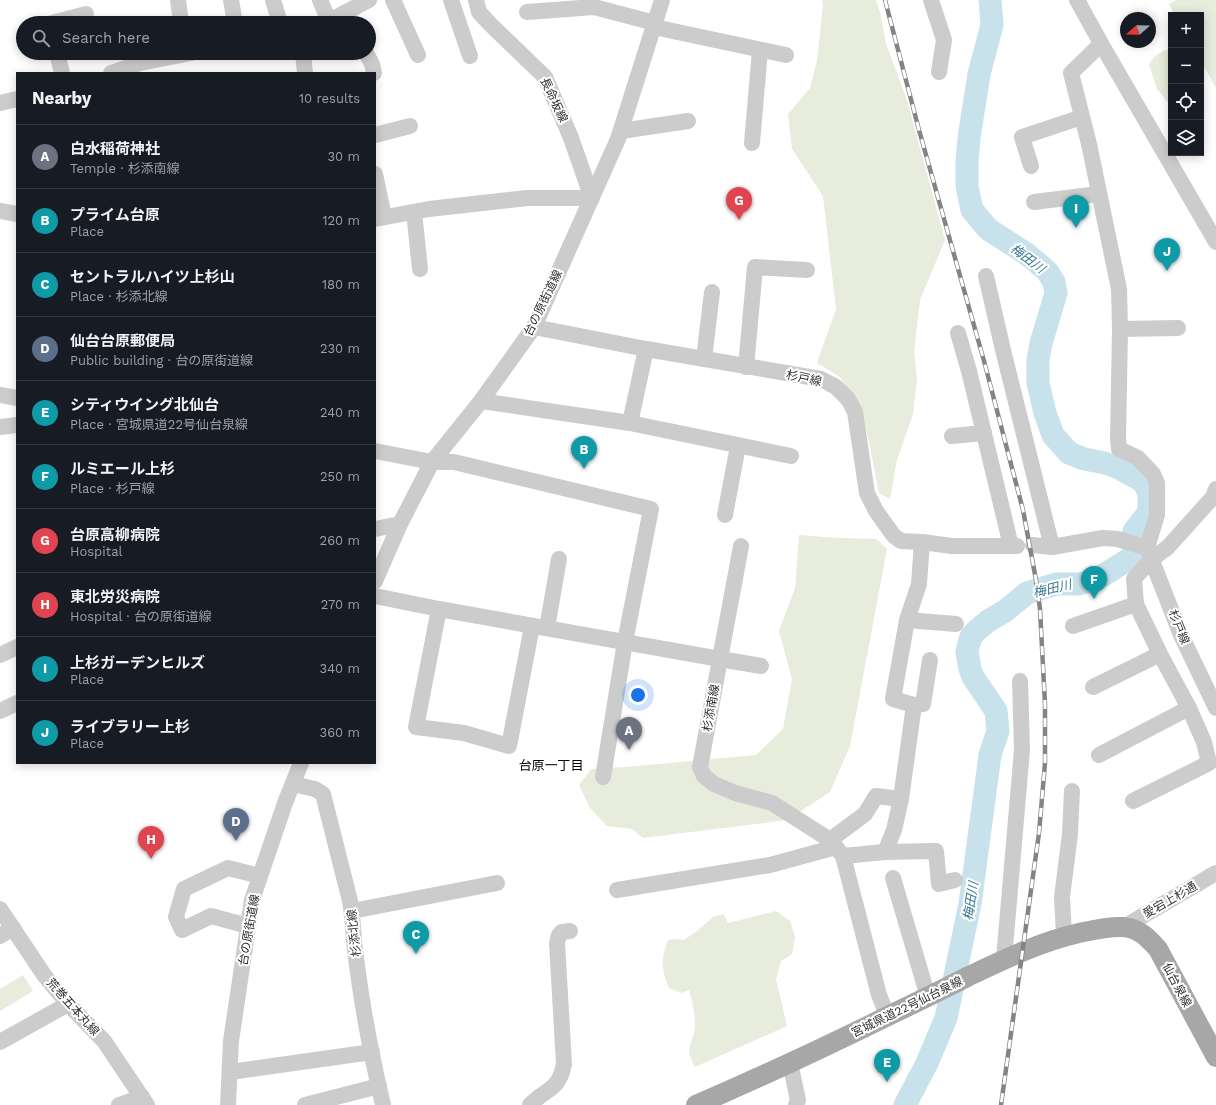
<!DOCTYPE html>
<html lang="en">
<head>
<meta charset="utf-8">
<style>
  body { margin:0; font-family:"Work Sans","Noto Sans JP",sans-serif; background:#20242c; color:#f1f3f6 }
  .controls { position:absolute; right:12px; top:12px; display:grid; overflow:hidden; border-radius:0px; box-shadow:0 2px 10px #0003 }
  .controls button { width:36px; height:36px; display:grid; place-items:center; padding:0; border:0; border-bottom:1px solid #363941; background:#171b24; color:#f1f3f6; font:20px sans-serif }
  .compass { position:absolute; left:1120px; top:12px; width:36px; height:36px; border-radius:50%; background:#171b24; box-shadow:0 2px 10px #0003; rotate:250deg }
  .you { position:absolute; left:638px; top:695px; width:14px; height:14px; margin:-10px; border:3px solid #fff; border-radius:50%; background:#1a73e8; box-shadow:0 0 0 6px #1a73e833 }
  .badge { display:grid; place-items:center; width:26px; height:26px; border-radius:50%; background:#e72f52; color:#fff; font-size:13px; font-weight:700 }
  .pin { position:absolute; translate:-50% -33px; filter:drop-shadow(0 1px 2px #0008) }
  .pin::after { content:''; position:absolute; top:21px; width:14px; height:12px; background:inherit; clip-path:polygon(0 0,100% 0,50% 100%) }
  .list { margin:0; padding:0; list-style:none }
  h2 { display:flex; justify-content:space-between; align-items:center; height:52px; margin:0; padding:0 16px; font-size:17px }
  h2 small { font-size:13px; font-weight:400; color:#9ea1a6 }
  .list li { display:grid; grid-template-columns:26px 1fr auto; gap:12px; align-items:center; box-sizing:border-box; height:64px; padding:0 16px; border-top:1px solid #363941 }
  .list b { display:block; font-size:15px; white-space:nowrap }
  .list p { margin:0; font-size:13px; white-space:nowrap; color:#9ea1a6 }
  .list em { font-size:13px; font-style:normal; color:#9ea1a6 }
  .icon { flex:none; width:22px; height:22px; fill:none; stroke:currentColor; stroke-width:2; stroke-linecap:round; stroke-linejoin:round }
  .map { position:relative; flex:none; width:1216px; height:1105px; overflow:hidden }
  .search { position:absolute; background:#171b24; box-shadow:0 2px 10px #0003; left:16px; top:16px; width:360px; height:44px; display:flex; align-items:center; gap:10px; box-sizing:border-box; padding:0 14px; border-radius:22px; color:#9ea1a6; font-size:15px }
  .panel { position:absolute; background:#171b24; box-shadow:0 2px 10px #0003; left:16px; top:72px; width:360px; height:692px; border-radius:0px }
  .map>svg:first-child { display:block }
  .green { fill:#e7ecdc }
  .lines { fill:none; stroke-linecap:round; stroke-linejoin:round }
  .stream { stroke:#c8e2ec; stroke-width:4 }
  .river { stroke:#c8e2ec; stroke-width:23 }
  .minor { stroke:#ccc; stroke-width:16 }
  .major { stroke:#a7a7a7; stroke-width:20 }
  .rail-casing { stroke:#848484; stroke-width:4.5 }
  .rail { stroke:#fff; stroke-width:3; stroke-dasharray:9; stroke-linecap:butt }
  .labels { text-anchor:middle; stroke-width:4; stroke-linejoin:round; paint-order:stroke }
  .street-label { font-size:12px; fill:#2f2f2f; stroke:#fff }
  .water-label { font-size:13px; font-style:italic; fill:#3c7a92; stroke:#fff }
  .neighbourhood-label { font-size:13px; fill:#000; stroke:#fff }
</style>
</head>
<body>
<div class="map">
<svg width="1216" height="1105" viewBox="0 0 1216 1105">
  <rect width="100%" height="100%" fill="#fff"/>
  <g class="green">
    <polygon points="822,0 876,0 880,12 886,44 907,100 945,240 920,300 914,352 917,378 913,414 897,460 890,499 879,493 868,437 859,404 840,377 817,363 836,309 823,196 792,149 788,114 810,88 817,61 823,5"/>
    <polygon points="1176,0 1216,0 1216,88 1201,61 1201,15 1175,15 1169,4"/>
    <path d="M 1169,49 L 1171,50 L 1171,106 L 1157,89 L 1149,64 C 1154,56 1160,52 1169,49 Z"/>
    <polygon points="799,535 839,538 876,539 887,549 850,746 830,792 787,820 643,838 632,829 607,826 590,808 579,785 591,769 626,767 756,755 783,729 792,679 779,631 795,588"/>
    <path d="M 776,911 L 790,921 L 795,937 L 792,954 L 781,961 L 776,979 L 787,1026 L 695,1067 C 684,1048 692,1046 695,1028 C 696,1015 692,1002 689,990 L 681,993 L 669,988 C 661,969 661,959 668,940 L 674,939 L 684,940 L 697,931 L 713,917 L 724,914 L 728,923 Z"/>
    <polygon points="23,975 33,991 0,1011 0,989"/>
  </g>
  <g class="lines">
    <polyline class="stream" points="1134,556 1139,561"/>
    <polyline class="river" points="905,1105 927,1063 946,1018 970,904 990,755 998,731 996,711 973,677 970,669 967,652 969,643 971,637 976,631 988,621 1005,611 1027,593 1056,584 1079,584 1090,581 1102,576 1134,556 1134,531 1145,517 1149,511 1149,494 1144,482 1119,468 1105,463 1084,459 1069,453 1053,435 1045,413 1038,383 1038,360 1041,343 1045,330 1056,293 1054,282 1047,271 1028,255 988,229 972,210 967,186 967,161 969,138 979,74 992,25 990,0"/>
    <g class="minor">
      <polyline points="178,0 181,23"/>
      <polyline points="231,0 235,23"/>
      <polyline points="273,0 280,23"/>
      <polyline points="320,0 329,21 328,23"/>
      <polyline points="393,0 418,55"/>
      <polyline points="451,0 470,56"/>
      <polyline points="931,0 944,40 939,72"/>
      <polyline points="1077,0 1103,47 1216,242"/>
      <polyline points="527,12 594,7 655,23"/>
      <polyline points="329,21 369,0"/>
      <polyline points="52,23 86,14"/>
      <polyline points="654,27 786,55"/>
      <polyline points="1101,44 1071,73 1089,144 1119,289 1120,329 1118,438 1119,449 1138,458 1153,474 1157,483 1157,515 1147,548"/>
      <polyline points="57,53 62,73"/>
      <polyline points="303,53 305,73"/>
      <polyline points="366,53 372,64 374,73"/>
      <polyline points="111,73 140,63 191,53"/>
      <polyline points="0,103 17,99"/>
      <polyline points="621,131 688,121"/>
      <polyline points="375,135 410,126"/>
      <polyline points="752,143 760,50"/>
      <polyline points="1031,166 1022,137 1082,117"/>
      <polyline points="375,174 384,217"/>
      <polyline points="1034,202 1099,194"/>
      <polyline points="0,211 17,214"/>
      <polyline points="414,212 420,269"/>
      <polyline points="375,219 429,209 527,198 592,198 571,138 545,77 490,24 479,12 476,0"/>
      <polyline points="986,276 1003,350 1052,547"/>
      <polyline points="534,327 646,349 821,379 836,387 848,399 855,412 867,493 876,511 894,536 901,541 922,542 952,546 1017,546"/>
      <polyline points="1120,329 1178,328"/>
      <polyline points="958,333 969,371 1011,546"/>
      <polyline points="704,359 712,292"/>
      <polyline points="746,367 755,267 807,270"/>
      <polyline points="0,395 17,398"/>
      <polyline points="481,401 630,423 791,456"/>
      <polyline points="630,423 646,349"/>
      <polyline points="0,427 17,425"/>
      <polyline points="952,436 984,433"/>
      <polyline points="375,451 432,462 454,462 651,509 625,642 603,777"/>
      <polyline points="725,515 738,446"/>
      <polyline points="375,529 400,524"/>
      <polyline points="1033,545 1052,547 1103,538 1118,539 1147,548 1181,635 1216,708"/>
      <polyline points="741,546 720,659 761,666"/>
      <polyline points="375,581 400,524 432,462 481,401 534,327 618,139 662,0"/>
      <polyline points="375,596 439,609 720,659 700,767 704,776 714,784 735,793 772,803 830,840 843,856 879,995 888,1017"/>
      <polyline points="439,609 416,727 464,733 509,746 532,626"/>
      <polyline points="907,620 956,624"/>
      <polyline points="1073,626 1136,604"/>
      <polyline points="547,628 559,559"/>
      <polyline points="0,655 17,647"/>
      <polyline points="1093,687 1160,654"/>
      <polyline points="914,705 923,704 930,660"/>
      <polyline points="0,711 17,703"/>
      <polyline points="1099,755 1189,708"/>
      <path d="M 293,784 L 315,789 L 323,794 L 350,901 C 353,917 353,933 355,949 C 361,1002 371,1054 383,1105"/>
      <polyline points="1133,801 1209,763 1204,742 1189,708 1160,654 1136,604 1134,579 1152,559 1168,547 1213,497 1216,489"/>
      <polyline points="830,840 865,814 876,796 901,799"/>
      <polyline points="885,852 936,851 939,884 955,880"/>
      <polyline points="843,856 885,852 894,830 901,799 914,705 893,699 907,620 919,584 922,542"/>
      <polyline points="893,878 928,997"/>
      <polyline points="617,890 770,865 836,847"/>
      <polyline points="0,909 44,975 68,1004 104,1041 147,1105"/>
      <polyline points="352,911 497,883"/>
      <polyline points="248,926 211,916 182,930 176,917 184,889 228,868 260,876"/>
      <polyline points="1124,927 1216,873"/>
      <polyline points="0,936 13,928"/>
      <polyline points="1064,936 1062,897 1070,834 1072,791"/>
      <polyline points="1004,959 1022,750 1020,681"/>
      <polyline points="0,1042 68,1004"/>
      <polyline points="790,1063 798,1100 796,1105"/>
      <polyline points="230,1072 372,1052"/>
      <polyline points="119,1105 142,1097"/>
      <polyline points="228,1105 231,1041 252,900 285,803 301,763"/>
      <polyline points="305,1105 379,1086"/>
      <path d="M 530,1105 C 546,1088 559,1091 564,1064 L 557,943 L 559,935 L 562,932 L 570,931"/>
    </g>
    <path class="major" d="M 696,1105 C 761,1077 825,1047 888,1016 C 915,1003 942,990 969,976 C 1005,959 1040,942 1079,933 C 1093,930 1109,926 1123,927 C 1139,928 1148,938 1158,949 L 1216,1057"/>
    <defs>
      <polyline id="rail" points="885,0 919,130 984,361 1023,510 1036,580 1040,609 1045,704 1045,763 1039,833 1001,1105"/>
    </defs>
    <use href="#rail" class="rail-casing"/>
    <use href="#rail" class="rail"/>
  </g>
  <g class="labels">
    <g class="street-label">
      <text transform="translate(554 100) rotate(65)" y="4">長命坂線</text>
      <text transform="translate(543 303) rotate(-64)" y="4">台の原街道線</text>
      <text transform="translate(804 378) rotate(12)" y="4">杉戸線</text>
      <text transform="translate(1179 627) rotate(68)" y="4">杉戸線</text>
      <text transform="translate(711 708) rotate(-80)" y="4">杉添南線</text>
      <text transform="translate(1170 900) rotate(-30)" y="4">愛宕上杉通</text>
      <text transform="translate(249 930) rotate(-80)" y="4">台の原街道線</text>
      <text transform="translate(354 933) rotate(-96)" y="4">杉添北線</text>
      <text transform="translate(1177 985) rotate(62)" y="4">仙台泉線</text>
      <text transform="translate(73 1007) rotate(48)" y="4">荒巻五本丸線</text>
      <text transform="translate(907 1007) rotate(-26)" y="4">宮城県道22号仙台泉線</text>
    </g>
    <g class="water-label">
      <text transform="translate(1028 258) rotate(37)" y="5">梅田川</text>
      <text transform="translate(1052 588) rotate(-13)" y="5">梅田川</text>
      <text transform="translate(970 901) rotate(-81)" y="5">梅田川</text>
    </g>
    <g class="neighbourhood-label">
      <text x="551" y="770">台原一丁目</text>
    </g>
  </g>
</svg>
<div class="controls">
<button>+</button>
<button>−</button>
<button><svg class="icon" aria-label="locate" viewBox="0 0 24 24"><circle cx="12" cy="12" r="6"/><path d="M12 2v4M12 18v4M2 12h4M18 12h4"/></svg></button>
<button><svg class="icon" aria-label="layers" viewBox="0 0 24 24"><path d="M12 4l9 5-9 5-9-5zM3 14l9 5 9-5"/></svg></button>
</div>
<svg class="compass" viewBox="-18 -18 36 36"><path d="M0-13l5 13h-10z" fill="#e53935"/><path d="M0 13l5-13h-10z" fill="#9ea1a6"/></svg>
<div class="you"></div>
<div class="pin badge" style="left:629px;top:750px;background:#6b7280">A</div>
<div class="pin badge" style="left:584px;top:469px;background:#0f9aa8">B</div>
<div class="pin badge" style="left:416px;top:954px;background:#0f9aa8">C</div>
<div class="pin badge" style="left:236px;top:841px;background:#5c6f8a">D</div>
<div class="pin badge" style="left:887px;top:1082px;background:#0f9aa8">E</div>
<div class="pin badge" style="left:1094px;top:599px;background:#0f9aa8">F</div>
<div class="pin badge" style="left:739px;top:220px;background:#e0444e">G</div>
<div class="pin badge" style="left:151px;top:859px;background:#e0444e">H</div>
<div class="pin badge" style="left:1076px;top:228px;background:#0f9aa8">I</div>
<div class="pin badge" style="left:1167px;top:271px;background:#0f9aa8">J</div>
<div class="search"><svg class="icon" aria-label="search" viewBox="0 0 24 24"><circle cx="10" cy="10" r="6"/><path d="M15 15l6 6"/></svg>Search here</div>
<section class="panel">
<h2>Nearby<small>10 results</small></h2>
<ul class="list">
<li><span class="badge" style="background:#6b7280">A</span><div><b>白水稲荷神社</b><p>Temple · 杉添南線</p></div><em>30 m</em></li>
<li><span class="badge" style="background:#0f9aa8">B</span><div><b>プライム台原</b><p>Place</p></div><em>120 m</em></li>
<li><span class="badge" style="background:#0f9aa8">C</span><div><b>セントラルハイツ上杉山</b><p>Place · 杉添北線</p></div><em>180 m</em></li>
<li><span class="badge" style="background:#5c6f8a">D</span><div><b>仙台台原郵便局</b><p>Public building · 台の原街道線</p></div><em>230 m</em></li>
<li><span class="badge" style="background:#0f9aa8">E</span><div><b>シティウイング北仙台</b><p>Place · 宮城県道22号仙台泉線</p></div><em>240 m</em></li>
<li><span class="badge" style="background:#0f9aa8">F</span><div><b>ルミエール上杉</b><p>Place · 杉戸線</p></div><em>250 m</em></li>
<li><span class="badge" style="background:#e0444e">G</span><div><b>台原高柳病院</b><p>Hospital</p></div><em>260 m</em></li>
<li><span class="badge" style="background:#e0444e">H</span><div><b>東北労災病院</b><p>Hospital · 台の原街道線</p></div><em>270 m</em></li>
<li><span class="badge" style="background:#0f9aa8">I</span><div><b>上杉ガーデンヒルズ</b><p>Place</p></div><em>340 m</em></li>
<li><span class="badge" style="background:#0f9aa8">J</span><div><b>ライブラリー上杉</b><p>Place</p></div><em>360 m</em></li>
</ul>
</section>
</div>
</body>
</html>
